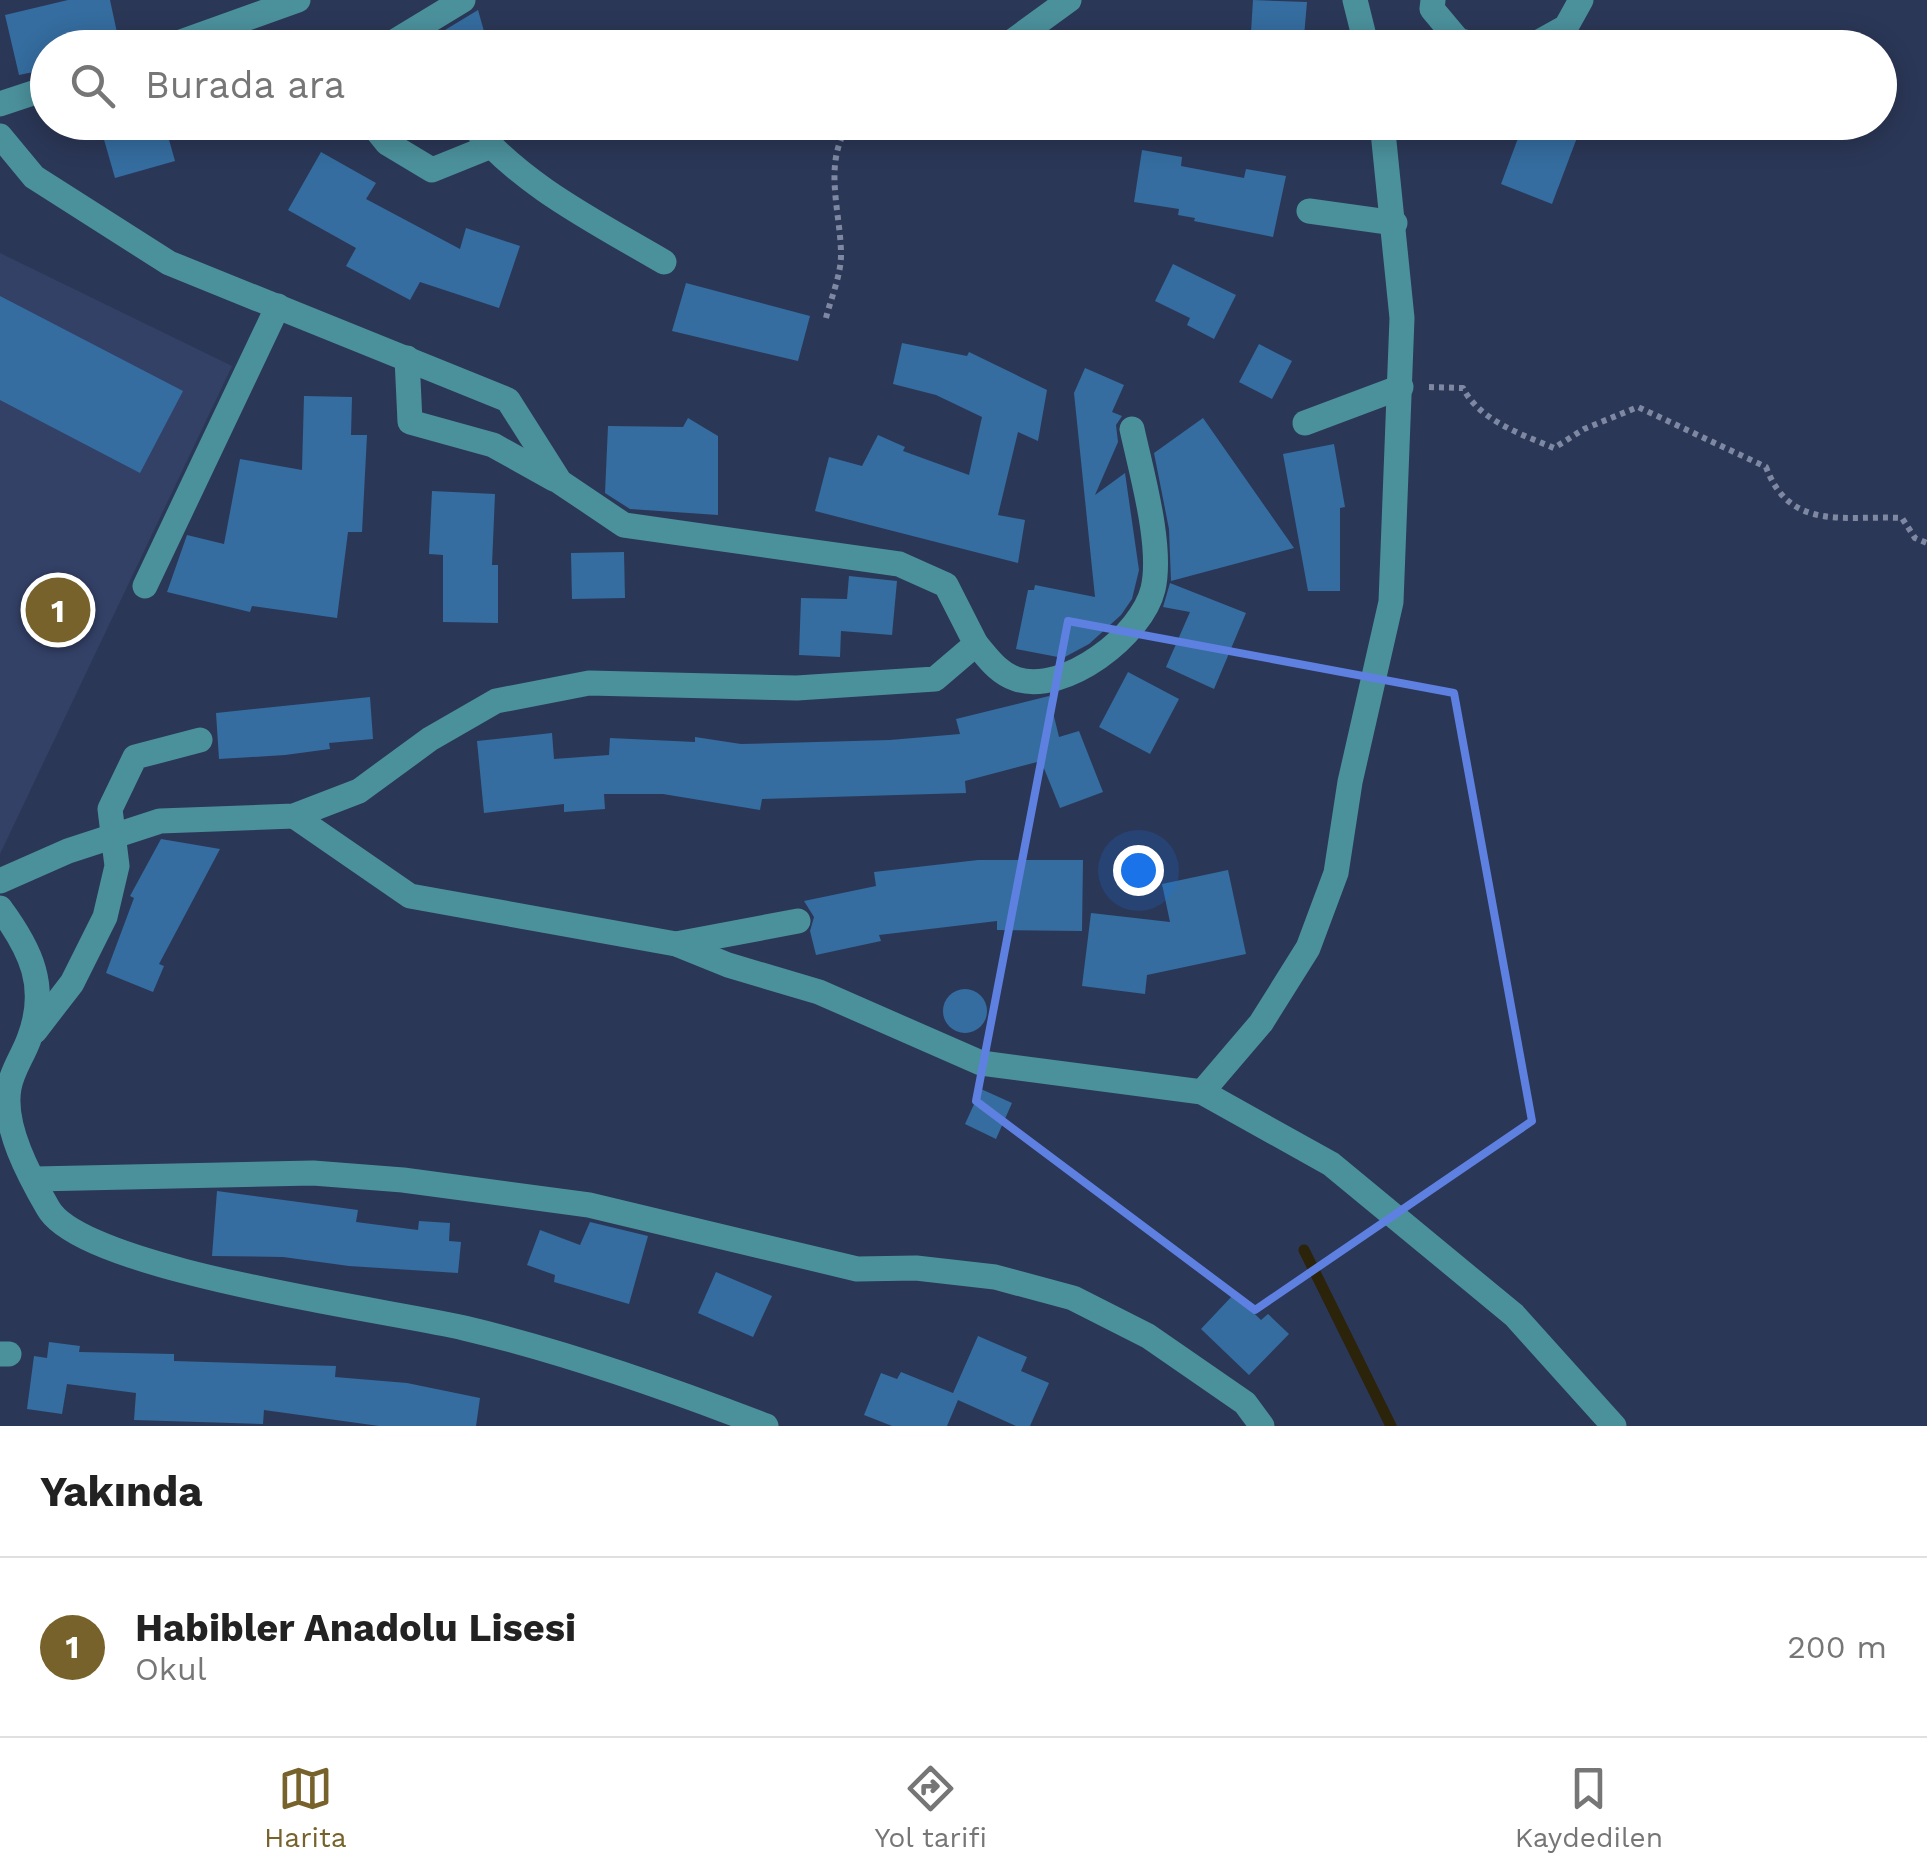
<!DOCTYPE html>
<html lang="tr">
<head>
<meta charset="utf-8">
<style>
  body { margin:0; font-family:"Work Sans",sans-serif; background:#f2f2f2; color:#222 }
  .you { position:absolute; left:1138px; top:870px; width:35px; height:35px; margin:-25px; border:8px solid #fff; border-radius:50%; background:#1a73e8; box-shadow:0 0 0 15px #1a73e833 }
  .badge { display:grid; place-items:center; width:65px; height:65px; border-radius:50%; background:#76622a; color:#fff; font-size:32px; font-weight:700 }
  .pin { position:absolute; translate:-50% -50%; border:5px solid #fff; box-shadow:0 2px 10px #0006 }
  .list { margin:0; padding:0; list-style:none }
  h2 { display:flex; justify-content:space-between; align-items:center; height:130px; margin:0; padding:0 40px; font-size:42px }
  h2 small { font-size:32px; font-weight:400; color:#767676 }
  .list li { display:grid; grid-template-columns:65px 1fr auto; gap:30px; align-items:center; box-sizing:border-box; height:180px; padding:0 40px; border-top:2px solid #e0e0e0 }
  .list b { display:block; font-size:38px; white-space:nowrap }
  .list p { margin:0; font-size:32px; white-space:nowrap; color:#767676 }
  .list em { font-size:32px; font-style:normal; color:#767676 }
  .icon { flex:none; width:55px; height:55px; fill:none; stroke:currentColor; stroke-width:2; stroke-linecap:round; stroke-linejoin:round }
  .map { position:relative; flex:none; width:1927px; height:1426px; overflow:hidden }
  .search { position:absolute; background:#fff; box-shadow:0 5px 25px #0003; left:30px; right:30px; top:30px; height:110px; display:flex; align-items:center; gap:25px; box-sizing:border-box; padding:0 35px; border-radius:55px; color:#767676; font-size:38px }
  .sheet { height:310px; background:#fff }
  nav { display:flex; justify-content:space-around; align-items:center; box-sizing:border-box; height:140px; border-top:2px solid #e0e0e0; background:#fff; font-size:28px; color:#767676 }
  nav a { display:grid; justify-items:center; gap:5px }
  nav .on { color:#76622a }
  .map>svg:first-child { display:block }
  .built { fill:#344167 }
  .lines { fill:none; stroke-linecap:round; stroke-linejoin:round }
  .stream { stroke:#2c230b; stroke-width:11 }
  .building { fill:#356da0 }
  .path { stroke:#7e88a3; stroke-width:6; stroke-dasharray:5 5; stroke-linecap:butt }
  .minor { stroke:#4b919c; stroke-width:25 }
  .marked { fill:none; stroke:#5e80e1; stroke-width:8; stroke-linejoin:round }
</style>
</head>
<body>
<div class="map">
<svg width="1927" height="1426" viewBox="0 0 1927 1426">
  <rect width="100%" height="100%" fill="#2b3757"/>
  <polygon class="built" points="0,253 232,366 0,854"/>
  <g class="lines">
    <polyline class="stream" points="1304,1250 1391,1426"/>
  </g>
  <g class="building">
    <polygon points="68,0 110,0 119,42 48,48 48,69 19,75 5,15"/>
    <polygon points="1253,0 1307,2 1303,48 1250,48"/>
    <polygon points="478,10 487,42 444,48 440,33"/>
    <polygon points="99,122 164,122 175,161 115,178"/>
    <polygon points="1524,122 1546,122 1578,135 1552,204 1501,184"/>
    <polygon points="1142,150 1182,157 1181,166 1244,178 1246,169 1286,176 1273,237 1194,221 1195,218 1178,215 1179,209 1134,202"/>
    <polygon points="321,152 376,183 366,199 460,249 466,228 520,246 499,308 420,282 410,300 346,266 356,248 288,210"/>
    <polygon points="1173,264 1236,295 1214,339 1187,325 1190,318 1155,301"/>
    <polygon points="686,283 810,316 798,361 672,331"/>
    <polygon points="0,296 183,391 140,473 0,400"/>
    <polygon points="902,343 967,356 969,352 1047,390 1038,441 1018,432 998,515 1025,520 1018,563 815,511 829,457 862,466 878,435 905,447 903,451 969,475 982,417 936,395 893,384"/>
    <polygon points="1259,344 1292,361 1272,399 1239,382"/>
    <polygon points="1085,368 1124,385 1112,412 1122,416 1116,425 1118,442 1095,495 1125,473 1139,570 1132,599 1121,615 1089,644 1063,658 1016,649 1028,590 1034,590 1035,585 1095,597 1074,393"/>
    <polygon points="304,396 352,397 351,435 367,435 362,532 348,532 337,618 252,606 250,612 167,592 187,535 224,544 240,459 302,470"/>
    <polygon points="688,418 718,436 718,515 630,509 605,493 608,426 683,427"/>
    <polygon points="1203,418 1294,548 1171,581 1169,529 1154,453"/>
    <polygon points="1334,444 1345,507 1340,508 1340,591 1308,591 1283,454"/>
    <polygon points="432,491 495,494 492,565 498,565 498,623 443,622 443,555 429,554"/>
    <polygon points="624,552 625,598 572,599 571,553"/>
    <polygon points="849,576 897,581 892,635 841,631 840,657 799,655 801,598 847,599"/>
    <polygon points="1170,583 1246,613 1214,689 1166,667 1190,612 1163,607"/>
    <polygon points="1128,672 1179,699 1150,754 1099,727"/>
    <polygon points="1049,696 1059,737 1079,731 1103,792 1060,808 1041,761 965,781 966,793 762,799 760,810 663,794 604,794 605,809 564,812 564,804 484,813 477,741 552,733 554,759 609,755 610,738 695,742 695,737 741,744 890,740 960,734 956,719"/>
    <polygon points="370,697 373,739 329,743 330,749 285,755 219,759 216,713"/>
    <polygon points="161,839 220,849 159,964 164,966 153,992 106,973 134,898 130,896"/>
    <polygon points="978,860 1083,860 1082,931 997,930 997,921 879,935 881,941 816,955 810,931 814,917 804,901 876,886 874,872"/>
    <polygon points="1228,870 1246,954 1147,975 1145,994 1082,986 1091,913 1170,922 1162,884"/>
    <circle cx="965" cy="1011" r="22"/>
    <polygon points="981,1089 1012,1103 996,1139 965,1124"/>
    <polygon points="217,1191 358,1210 356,1222 418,1230 419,1221 450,1223 449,1241 461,1242 458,1273 349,1266 283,1257 212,1256"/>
    <polygon points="590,1222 648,1236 629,1304 554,1282 555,1275 527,1265 540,1230 580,1245"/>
    <polygon points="716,1272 772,1296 753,1337 698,1313"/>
    <polygon points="1234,1294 1261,1320 1268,1314 1289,1334 1249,1375 1201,1329"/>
    <polygon points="978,1336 1027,1357 1021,1371 1049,1383 1030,1426 1016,1426 958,1400 947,1426 892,1426 864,1415 881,1373 897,1379 901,1372 953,1393"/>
    <polygon points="49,1342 80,1346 79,1352 174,1354 174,1361 336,1366 335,1377 407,1383 480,1398 476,1426 379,1426 264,1410 263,1424 134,1420 136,1393 67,1384 62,1414 27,1409 34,1356 47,1358"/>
  </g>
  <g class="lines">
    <g class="path">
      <polyline points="947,48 988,41"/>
      <path d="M 826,318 C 831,298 841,275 841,255 C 841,211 821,161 851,122"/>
      <path d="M 1429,387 L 1463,388 C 1480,421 1521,434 1554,448 L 1584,429 L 1638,407 L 1766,467 C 1790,532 1845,515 1902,518 L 1915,538 L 1927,543"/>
    </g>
    <g class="minor">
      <polyline points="1355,0 1367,48"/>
      <polyline points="1433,0 1432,9 1458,40 1486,48"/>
      <polyline points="1014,40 1069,0"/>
      <polyline points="164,48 298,0"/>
      <polyline points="384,48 463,0"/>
      <polyline points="1528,48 1566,27 1581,0"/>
      <polyline points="0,104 48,88"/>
      <polyline points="370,122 387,143 432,170 489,147"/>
      <path d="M 470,122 C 519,184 596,222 664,262"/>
      <polyline points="0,136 34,177 169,263 508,400 560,482 624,525 899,564 946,585 976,644 935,679 797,688 589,683 496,701 430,739 359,791 294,816 160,821 68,851 0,881"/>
      <polyline points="1309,211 1395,223"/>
      <polyline points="407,358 410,422 493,445 554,479"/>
      <polyline points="1305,423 1401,387"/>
      <polyline points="145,586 278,306"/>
      <path d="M 976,644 C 988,658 998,673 1016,679 C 1065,695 1142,635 1153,589 C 1163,546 1141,471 1132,429"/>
      <polyline points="294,816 410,896 676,944 728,965 819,992 981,1063 1202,1092 1331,1164 1514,1315 1614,1426"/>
      <path d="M 0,908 C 31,950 49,987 29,1039 C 23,1056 12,1070 9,1088 C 2,1126 30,1177 48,1208 C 82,1270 387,1310 464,1328 C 566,1352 668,1388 766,1426"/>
      <polyline points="676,944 798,921"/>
      <polyline points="35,1031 72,983 105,917 117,866 110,809 135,757 200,740"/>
      <polyline points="1202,1092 1261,1023 1308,948 1336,873 1350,782 1391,602 1402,318 1382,122"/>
      <polyline points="35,1179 313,1173 403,1180 589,1205 857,1269 916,1268 995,1277 1073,1298 1148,1336 1245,1403 1262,1426"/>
      <polyline points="0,1354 9,1354"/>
    </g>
  </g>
  <path class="marked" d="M 1068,621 L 1454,693 L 1532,1121 L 1255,1310 L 976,1101 Z"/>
</svg>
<div class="you"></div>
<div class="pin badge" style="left:58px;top:610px">1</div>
<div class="search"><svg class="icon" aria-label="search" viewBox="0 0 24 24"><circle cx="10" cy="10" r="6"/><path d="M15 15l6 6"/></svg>Burada ara</div>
</div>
<section class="sheet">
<h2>Yakında<small></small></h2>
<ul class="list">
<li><span class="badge">1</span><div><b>Habibler Anadolu Lisesi</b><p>Okul</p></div><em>200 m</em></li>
</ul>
</section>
<nav>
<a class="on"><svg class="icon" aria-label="map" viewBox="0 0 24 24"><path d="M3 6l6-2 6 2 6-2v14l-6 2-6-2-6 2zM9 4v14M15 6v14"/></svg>Harita</a>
<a><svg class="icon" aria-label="directions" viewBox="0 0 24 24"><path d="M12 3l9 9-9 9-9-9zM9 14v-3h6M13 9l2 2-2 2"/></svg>Yol tarifi</a>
<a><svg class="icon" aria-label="saved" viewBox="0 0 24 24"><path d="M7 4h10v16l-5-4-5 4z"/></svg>Kaydedilen</a>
</nav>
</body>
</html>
